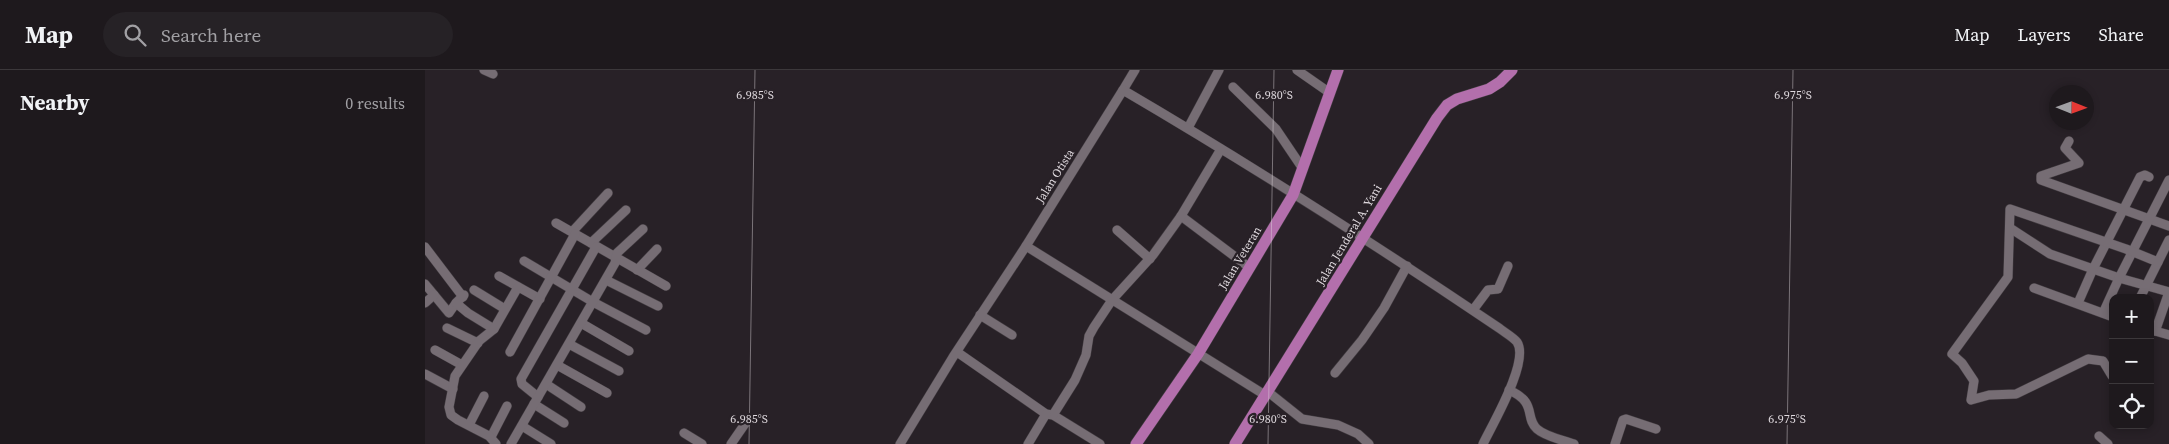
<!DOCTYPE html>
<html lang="en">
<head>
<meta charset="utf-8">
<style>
  body { margin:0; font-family:"Source Serif 4",serif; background:#262226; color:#f1f3f6 }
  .controls { position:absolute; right:15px; bottom:15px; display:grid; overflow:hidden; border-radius:10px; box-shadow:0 2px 8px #0003 }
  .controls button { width:45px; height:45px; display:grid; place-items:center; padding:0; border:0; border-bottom:1px solid #3c383b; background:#1e191d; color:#f1f3f6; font:25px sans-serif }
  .compass { position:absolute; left:1624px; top:15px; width:45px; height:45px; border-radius:50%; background:#1e191d; box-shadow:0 2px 8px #0003; rotate:91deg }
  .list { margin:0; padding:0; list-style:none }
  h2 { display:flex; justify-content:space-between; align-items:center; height:65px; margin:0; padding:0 20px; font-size:21px }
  h2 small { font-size:16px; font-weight:400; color:#a1a0a4 }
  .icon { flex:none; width:28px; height:28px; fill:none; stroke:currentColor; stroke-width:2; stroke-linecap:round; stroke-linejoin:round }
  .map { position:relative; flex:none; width:1744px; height:374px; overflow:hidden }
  header { display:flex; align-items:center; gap:30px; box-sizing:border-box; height:70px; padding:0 25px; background:#1e191d; border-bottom:1px solid #3c383b }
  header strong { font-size:24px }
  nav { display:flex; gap:28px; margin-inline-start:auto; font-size:18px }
  .search { width:350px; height:45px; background:#262226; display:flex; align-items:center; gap:12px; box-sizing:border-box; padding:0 18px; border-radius:28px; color:#a1a0a4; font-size:19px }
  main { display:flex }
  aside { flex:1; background:#1e191d }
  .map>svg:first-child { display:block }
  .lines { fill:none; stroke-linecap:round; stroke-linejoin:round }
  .minor-casing { stroke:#423c41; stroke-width:10 }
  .major-casing { stroke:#423c41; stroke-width:12 }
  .minor { stroke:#766d74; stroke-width:9 }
  .major { stroke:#b36fac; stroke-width:11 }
  .ticks { fill:none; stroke:#dfd9de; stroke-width:1; stroke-opacity:0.45 }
  .labels { text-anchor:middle; stroke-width:4.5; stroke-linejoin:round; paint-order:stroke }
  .street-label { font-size:12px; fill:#dfd9de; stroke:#282127 }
  .ticks-label { font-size:12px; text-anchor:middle; fill:#dfd9de; stroke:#282127; stroke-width:4.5; stroke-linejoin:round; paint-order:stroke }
</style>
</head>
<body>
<header>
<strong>Map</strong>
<div class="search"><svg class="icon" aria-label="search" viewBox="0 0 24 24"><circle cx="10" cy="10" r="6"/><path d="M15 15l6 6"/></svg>Search here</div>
<nav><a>Map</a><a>Layers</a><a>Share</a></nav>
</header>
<main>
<aside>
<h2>Nearby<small>0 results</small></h2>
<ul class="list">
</ul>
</aside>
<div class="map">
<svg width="1744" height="374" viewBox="0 0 1744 374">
  <rect width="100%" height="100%" fill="#282127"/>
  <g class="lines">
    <defs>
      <g id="minor">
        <polyline points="59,0 68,4"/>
        <polyline points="872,0 905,23"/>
        <polyline points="808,17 851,59 878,99"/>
        <polyline points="698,20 710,0"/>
        <polyline points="763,58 794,0"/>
        <polyline points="1644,71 1640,78 1654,93 1616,106 1616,110 1744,156"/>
        <polyline points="756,146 825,198"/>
        <polyline points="131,153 241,216"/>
        <polyline points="1585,158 1625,184 1694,208 1744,222 1731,259 1730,261 1725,260"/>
        <polyline points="692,160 725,189"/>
        <polyline points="147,162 183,123"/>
        <polyline points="166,173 201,140"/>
        <polyline points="601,176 840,325"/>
        <polyline points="0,177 38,227"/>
        <polyline points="99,191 168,232 221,260"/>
        <polyline points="212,200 232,179"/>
        <polyline points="74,206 115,229"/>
        <polyline points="181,210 233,236"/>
        <polyline points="0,214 24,243 31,233"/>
        <polyline points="1609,218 1688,247"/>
        <polyline points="49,220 80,239"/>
        <polyline points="39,225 31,233 43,243 69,259"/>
        <polyline points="1715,228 1744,170"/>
        <polyline points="0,233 9,225"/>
        <polyline points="1653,233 1668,199 1715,107 1720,105 1724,107"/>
        <polyline points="1048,240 1063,220 1073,219 1083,196"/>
        <polyline points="1678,243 1694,208 1744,110"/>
        <polyline points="555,245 587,265"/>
        <polyline points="156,253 204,281"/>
        <polyline points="22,258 53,273"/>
        <polyline points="1730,261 1744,265"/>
        <polyline points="144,274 194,301"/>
        <polyline points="10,280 37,295"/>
        <polyline points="85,282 150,164"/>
        <polyline points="532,282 621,344 628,345 675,374"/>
        <polyline points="132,295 182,323"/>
        <polyline points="910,303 937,270 959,238 982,196"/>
        <polyline points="0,304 28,319"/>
        <polyline points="1687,306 1678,291 1663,289 1591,324 1564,325 1546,330 1549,311 1537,293 1527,284 1583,207 1585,139 1701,179 1733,192"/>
        <polyline points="121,314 156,337"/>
        <path d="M 1084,320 C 1113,333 1099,347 1112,359 C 1121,367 1138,370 1149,374"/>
        <polyline points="842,321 877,349 913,355 933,364 944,374"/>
        <polyline points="113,327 97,314 96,309 171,177"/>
        <polyline points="109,334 139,353"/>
        <polyline points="628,345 650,310 661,285 664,266 669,257 687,230 728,185 756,146 796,79"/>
        <polyline points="44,355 59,326"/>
        <polyline points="97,356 126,374"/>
        <polyline points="259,363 277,374"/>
        <polyline points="1674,366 1683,374"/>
        <polyline points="66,367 82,336"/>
        <polyline points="71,374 64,366 33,350 26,345 24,337 30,306 54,271 69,259 93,217"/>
        <polyline points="86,374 190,193 192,183 218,159"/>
        <polyline points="306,374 324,348"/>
        <path d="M 475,374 L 528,287 L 601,176 L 698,20 C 826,95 951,175 1074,258 C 1079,262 1088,267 1092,272 C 1105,291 1067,355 1058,374"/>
        <polyline points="603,374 621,344"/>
        <polyline points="1190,374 1198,350 1201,349 1231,359"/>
      </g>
      <g id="major">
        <polyline points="711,374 773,284 868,125 913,0"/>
        <polyline points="810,374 1012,48 1022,35 1032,29 1064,19 1075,12 1087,0"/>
      </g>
    </defs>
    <use href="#minor" class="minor-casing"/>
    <use href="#major" class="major-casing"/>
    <use href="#minor" class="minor"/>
    <use href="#major" class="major"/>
  </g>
  <path class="ticks" d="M 324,374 L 330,0M 843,374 L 849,0M 1362,374 L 1368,0"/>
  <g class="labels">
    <g class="street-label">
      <text transform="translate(630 106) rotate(-58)" y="4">Jalan Otista</text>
      <text transform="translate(924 165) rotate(-59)" y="4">Jalan Jenderal A. Yani</text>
      <text transform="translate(815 188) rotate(-59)" y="4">Jalan Veteran</text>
    </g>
  </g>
  <g class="ticks-label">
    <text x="330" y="29">6.985°S</text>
    <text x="849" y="29">6.980°S</text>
    <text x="1368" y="29">6.975°S</text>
    <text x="324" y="353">6.985°S</text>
    <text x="843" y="353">6.980°S</text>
    <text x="1362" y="353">6.975°S</text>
  </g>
</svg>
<div class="controls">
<button>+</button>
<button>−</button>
<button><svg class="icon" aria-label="locate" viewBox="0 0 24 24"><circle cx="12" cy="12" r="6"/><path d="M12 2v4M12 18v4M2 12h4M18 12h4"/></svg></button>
</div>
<svg class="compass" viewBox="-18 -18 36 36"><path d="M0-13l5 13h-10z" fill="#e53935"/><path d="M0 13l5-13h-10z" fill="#a1a0a4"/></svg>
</div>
</main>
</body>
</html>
